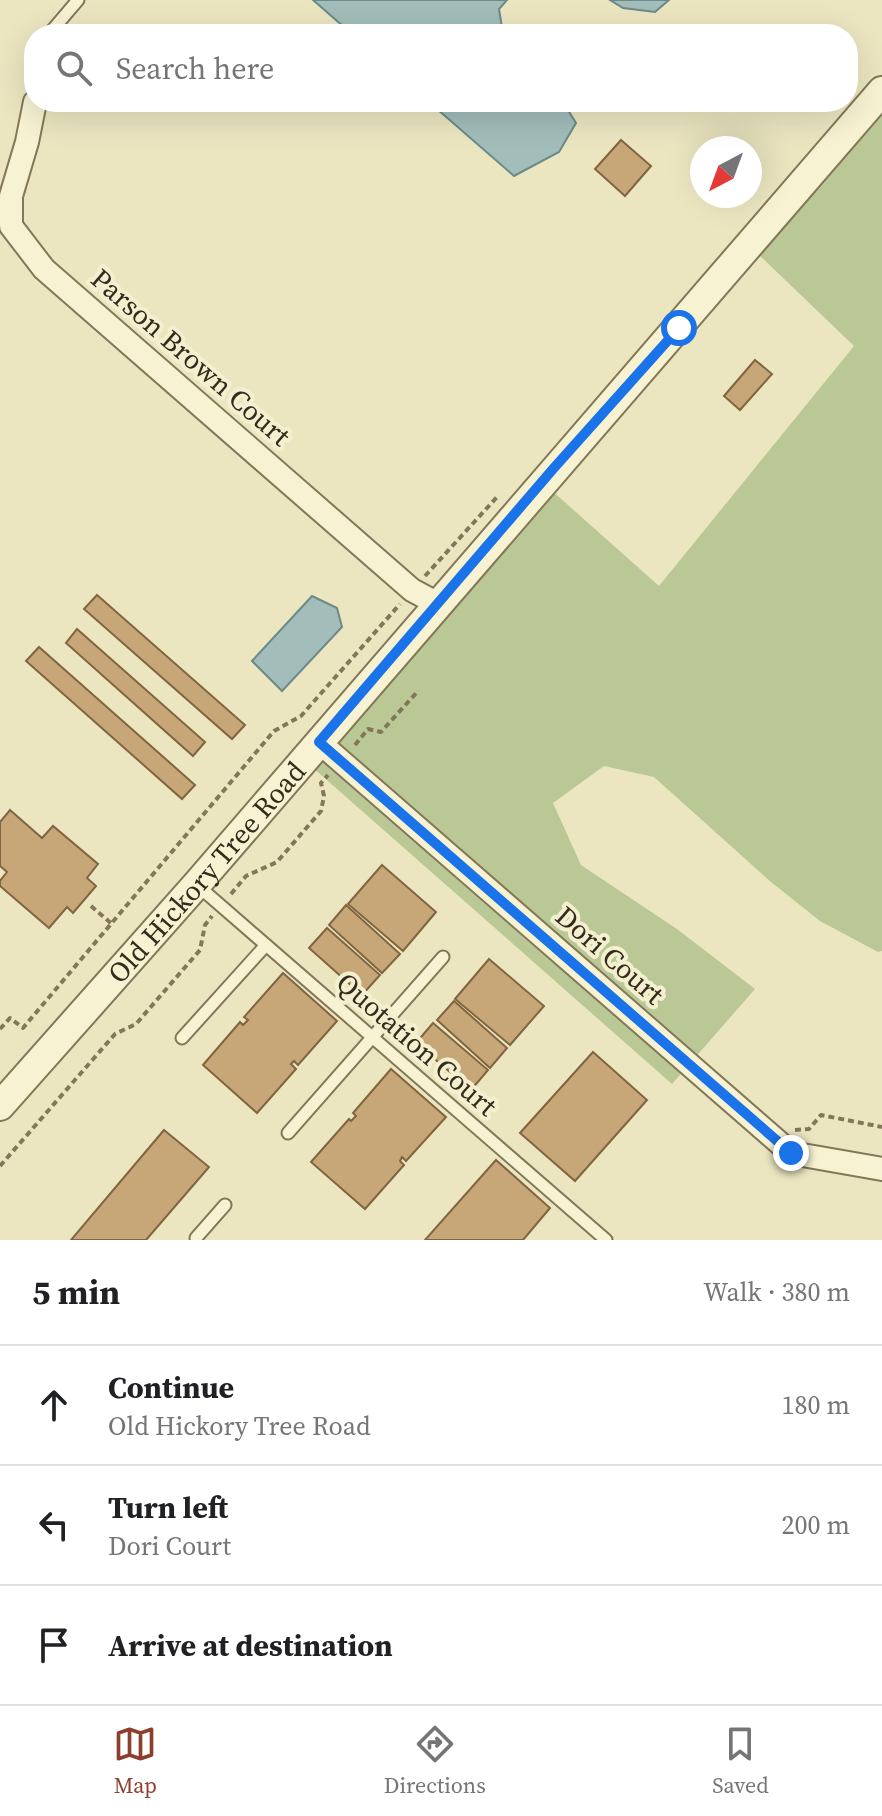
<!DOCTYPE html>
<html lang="en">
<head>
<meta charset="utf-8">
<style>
  body { margin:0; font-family:"Source Serif 4",serif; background:#f6f6f6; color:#202124 }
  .compass { position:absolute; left:690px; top:136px; width:72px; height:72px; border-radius:50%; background:#fff; box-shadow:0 8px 32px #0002; rotate:221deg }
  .stop { position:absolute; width:24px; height:24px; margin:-18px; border:6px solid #1a73e8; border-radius:50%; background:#fff }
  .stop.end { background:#1a73e8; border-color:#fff; box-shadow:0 2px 8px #0008 }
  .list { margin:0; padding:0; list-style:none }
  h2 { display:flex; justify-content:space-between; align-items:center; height:104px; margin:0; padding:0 32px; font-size:34px }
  h2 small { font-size:26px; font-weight:400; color:#757577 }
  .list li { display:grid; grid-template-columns:52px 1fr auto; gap:24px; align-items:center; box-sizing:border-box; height:120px; padding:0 32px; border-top:2px solid #e0e0e0 }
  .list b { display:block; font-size:30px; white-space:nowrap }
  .list p { margin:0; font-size:26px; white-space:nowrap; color:#757577 }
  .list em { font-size:26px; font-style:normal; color:#757577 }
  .icon { flex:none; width:44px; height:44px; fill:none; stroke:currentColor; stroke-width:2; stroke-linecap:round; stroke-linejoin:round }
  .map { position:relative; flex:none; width:882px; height:1240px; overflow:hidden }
  .search { position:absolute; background:#fff; box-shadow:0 8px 32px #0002; left:24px; right:24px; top:24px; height:88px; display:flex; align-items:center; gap:20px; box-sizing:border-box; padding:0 28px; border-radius:32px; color:#757577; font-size:30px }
  .sheet { height:464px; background:#fff }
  nav { display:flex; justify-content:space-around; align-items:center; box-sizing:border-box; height:112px; border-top:2px solid #e0e0e0; background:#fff; font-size:22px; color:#757577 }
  nav a { display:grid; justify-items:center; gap:4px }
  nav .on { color:#8e3e2c }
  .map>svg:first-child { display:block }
  .green { fill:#b9c895 }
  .water { fill:#a2bdba; stroke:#6b8a88; stroke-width:2 }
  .building { fill:#c7a777; stroke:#806540; stroke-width:2 }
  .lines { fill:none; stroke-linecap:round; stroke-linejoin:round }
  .service-casing { stroke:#837759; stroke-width:15 }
  .minor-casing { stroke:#837759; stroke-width:26 }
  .tertiary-casing { stroke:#837759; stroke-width:32 }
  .path { stroke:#837759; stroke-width:4; stroke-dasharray:6 4; stroke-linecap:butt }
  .service { stroke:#f6f2d2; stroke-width:11 }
  .minor { stroke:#f6f2d2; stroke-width:22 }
  .tertiary { stroke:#f6f2d2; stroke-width:28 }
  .route { stroke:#1a73e8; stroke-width:10 }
  .labels { text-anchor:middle; stroke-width:8; stroke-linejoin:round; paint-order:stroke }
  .street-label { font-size:28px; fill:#332c1d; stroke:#f3efcf }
</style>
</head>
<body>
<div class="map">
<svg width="882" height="1240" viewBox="0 0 882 1240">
  <rect width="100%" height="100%" fill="#ebe6c0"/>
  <polygon class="green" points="882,107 882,951 878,952 820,921 771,882 654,777 604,766 553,803 581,865 677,929 755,989 672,1084 312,767 550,489 659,586 854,346 757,253"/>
  <g class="water">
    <polygon points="313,0 507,0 499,9 503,34 352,34"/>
    <polygon points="610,0 669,0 655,12 623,8"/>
    <polygon points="429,102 563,102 576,123 559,152 514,176"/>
    <polygon points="312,596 337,608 342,627 282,691 252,661"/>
  </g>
  <g class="building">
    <polygon points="621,140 651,166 625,196 595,169"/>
    <polygon points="755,360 772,374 740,410 724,396"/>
    <polygon points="97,595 245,725 232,739 84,609"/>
    <polygon points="77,629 205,742 193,756 66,643"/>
    <polygon points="39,647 195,785 182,799 26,661"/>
    <polygon points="10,810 42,838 53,826 98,864 87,878 96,886 73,913 67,907 49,928 0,886 0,881 7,872 0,866 0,822"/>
    <polygon points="382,865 436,912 403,951 348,904"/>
    <polygon points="346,905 400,954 382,973 329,925"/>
    <polygon points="327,928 380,975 362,995 309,948"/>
    <polygon points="489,959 544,1006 510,1045 455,999"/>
    <polygon points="283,973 337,1021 298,1065 294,1061 291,1064 296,1069 257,1113 203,1065 240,1022 243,1025 248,1020 244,1017"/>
    <polygon points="454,1001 507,1048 490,1068 437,1020"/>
    <polygon points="433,1023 488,1070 471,1090 416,1043"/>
    <polygon points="593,1052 647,1100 575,1181 520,1133"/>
    <polygon points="391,1069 446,1117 406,1161 402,1157 400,1161 404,1165 365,1209 311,1162 349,1119 351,1121 356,1116 353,1113"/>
    <polygon points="164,1130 209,1167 146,1240 71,1240"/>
    <polygon points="496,1160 550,1208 523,1240 425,1240"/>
  </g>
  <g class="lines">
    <defs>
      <g id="service">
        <polyline points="49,34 78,0"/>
        <polyline points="197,885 606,1240"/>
        <polyline points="182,1038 266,945"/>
        <polyline points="288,1133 443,957"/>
        <polyline points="196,1238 225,1205"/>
      </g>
      <g id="minor">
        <polyline points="35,102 27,142 11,196 11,226 44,269 412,590 438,604"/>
        <polyline points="319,742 791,1153 882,1169"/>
      </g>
      <g id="tertiary">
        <path id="s1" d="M 0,1106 L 197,884 L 882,91"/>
      </g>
    </defs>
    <use href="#service" class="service-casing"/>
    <use href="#minor" class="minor-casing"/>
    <use href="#tertiary" class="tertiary-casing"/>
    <g class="path">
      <polyline points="425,576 497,497"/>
      <polyline points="355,745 368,729 381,732 418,691"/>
      <polyline points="231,894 246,876 277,862 321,811 324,796 321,783 328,775"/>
      <polyline points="91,906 112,924"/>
      <polyline points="0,1029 10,1018 23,1028 274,731 301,716 400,604"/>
      <polyline points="795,1130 809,1129 821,1115 882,1127"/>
      <polyline points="0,1166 115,1034 136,1024 200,950 205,925 212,916"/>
    </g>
    <use href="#service" class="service"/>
    <use href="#minor" class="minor"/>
    <use href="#tertiary" class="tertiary"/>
  </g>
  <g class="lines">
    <polyline class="route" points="679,328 553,469 319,742 791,1153"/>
  </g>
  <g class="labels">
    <g class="street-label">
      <text transform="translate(191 357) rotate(41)" y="10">Parson Brown Court</text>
      <text dy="10" stroke="none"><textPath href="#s1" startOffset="312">Old Hickory Tree Road</textPath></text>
      <text transform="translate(610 955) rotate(41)" y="10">Dori Court</text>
      <text transform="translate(417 1044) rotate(41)" y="10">Quotation Court</text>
    </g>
  </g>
</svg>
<svg class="compass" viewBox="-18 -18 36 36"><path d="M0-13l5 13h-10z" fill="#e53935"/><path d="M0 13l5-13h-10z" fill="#757577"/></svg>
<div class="stop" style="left:679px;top:328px"></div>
<div class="stop end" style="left:791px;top:1153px"></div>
<div class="search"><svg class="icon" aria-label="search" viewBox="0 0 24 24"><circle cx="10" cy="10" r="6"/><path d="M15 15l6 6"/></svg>Search here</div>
</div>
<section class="sheet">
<h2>5 min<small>Walk · 380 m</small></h2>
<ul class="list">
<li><svg class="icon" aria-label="ahead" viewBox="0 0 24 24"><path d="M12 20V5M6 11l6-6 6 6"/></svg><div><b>Continue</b><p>Old Hickory Tree Road</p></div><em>180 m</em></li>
<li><svg class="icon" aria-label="left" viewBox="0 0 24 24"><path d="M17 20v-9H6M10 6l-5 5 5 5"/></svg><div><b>Turn left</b><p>Dori Court</p></div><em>200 m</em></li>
<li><svg class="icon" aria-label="arrive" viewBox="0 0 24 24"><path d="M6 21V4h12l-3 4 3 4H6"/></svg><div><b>Arrive at destination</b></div></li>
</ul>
</section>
<nav>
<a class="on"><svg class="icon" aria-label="map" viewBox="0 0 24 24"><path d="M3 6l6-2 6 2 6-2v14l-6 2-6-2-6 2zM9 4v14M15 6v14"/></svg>Map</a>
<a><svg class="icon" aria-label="directions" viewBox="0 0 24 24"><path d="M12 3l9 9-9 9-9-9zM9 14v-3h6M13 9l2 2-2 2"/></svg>Directions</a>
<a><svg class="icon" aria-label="saved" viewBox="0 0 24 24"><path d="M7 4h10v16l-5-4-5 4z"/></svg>Saved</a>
</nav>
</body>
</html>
